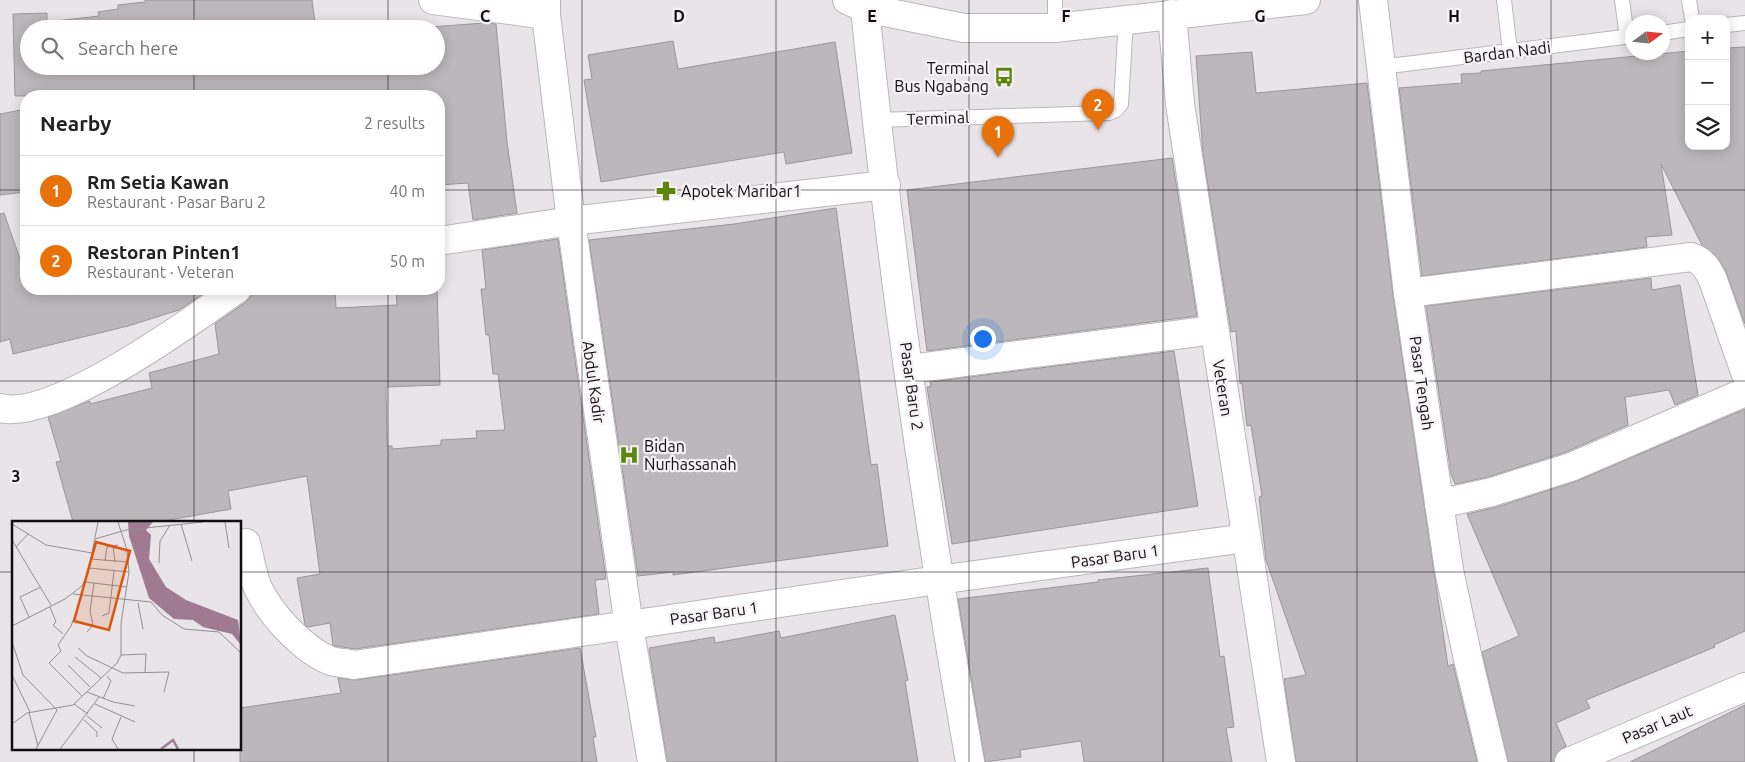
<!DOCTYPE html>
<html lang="en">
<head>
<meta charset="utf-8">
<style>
  body { margin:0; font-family:Ubuntu,sans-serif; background:#f6f6f6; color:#222 }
  .controls { position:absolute; right:15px; top:15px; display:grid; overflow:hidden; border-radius:10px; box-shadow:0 2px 12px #0003 }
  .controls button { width:45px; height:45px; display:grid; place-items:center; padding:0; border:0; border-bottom:1px solid #e0e0e0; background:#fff; color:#222; font:25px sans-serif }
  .compass { position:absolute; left:1625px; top:15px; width:45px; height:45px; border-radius:50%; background:#fff; box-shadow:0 2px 12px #0003; rotate:75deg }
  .you { position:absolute; left:982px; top:338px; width:18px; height:18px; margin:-12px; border:4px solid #fff; border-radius:50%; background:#1a73e8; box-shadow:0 0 0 8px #1a73e833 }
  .badge { display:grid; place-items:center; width:32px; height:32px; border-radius:50%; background:#d93025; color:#fff; font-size:16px; font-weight:700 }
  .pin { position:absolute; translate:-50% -41px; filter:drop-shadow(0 1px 2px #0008) }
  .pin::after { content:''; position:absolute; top:26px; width:18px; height:15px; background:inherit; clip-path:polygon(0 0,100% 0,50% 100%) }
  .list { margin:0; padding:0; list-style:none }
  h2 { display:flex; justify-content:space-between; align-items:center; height:65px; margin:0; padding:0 20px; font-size:21px }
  h2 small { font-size:16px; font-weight:400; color:#767676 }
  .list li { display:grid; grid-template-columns:32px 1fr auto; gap:15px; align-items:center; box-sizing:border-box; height:70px; padding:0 20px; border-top:1px solid #e0e0e0 }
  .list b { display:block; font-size:19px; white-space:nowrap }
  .list p { margin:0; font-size:16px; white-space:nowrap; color:#767676 }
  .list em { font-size:16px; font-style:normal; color:#767676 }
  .icon { flex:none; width:28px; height:28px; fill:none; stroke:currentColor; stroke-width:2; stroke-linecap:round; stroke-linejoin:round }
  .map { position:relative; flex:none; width:1745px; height:762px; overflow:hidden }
  .search { position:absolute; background:#fff; box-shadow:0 2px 12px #0003; left:20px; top:20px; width:425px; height:55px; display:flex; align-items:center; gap:12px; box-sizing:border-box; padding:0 18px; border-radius:28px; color:#767676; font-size:19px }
  .panel { position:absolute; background:#fff; box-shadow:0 2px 12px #0003; left:20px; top:90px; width:425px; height:205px; border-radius:20px }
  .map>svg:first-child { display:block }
  .building { fill:#bcb7ba; stroke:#9b9699 }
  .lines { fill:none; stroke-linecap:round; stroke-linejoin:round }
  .lane-casing { stroke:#bbb6b9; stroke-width:16 }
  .street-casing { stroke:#bbb6b9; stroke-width:30 }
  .highway-casing { stroke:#bbb6b9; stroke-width:30 }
  .lane { stroke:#fff; stroke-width:14 }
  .street { stroke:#fff; stroke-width:28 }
  .highway { stroke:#fff; stroke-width:28 }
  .grid { fill:none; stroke:#100e0f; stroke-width:1; stroke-opacity:0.55 }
  .labels { text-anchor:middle; stroke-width:4.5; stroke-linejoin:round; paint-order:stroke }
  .street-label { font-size:16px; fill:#100e0f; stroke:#f6f1f4 }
  .poi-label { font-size:16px; fill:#100e0f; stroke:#f6f1f4; text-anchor:start }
  .inset-river { fill:none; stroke:#9f7a91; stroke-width:2.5 }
  .inset-road { fill:none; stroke:#928e91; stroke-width:1 }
  .view { fill:#dd550c; fill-opacity:0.15; stroke:#dd550c; stroke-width:2.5 }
  .inset-edge { fill:none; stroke:#100e0f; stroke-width:2.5 }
  .grid-label { font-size:16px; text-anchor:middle; font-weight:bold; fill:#100e0f; stroke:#f6f1f4; stroke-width:4.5; stroke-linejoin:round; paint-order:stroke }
</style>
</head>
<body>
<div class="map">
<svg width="1745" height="762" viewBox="0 0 1745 762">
  <rect width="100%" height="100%" fill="#e9e4e7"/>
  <g class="building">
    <polygon points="145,0 312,0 316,29 29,29 29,66 436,66 436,29 403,29 484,23 496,24 507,142 517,213 473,220 468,183 439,185 439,96 15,96 13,14 47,13 47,22 99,16 98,12 118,9 118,5 145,2"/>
    <polygon points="673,41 678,69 835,42 852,153 786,164 784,152 601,182 584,80 592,79 588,55"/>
    <polygon points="1745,47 1745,324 1725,269 1715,255 1702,245 1661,164 1672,235 1646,237 1647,247 1422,276 1399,88 1462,83 1461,74 1481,73 1481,71 1689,51 1689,146 1726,146 1726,48"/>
    <polygon points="1252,52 1256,93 1367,83 1393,295 1448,666 1453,664 1477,762 1296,762 1284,679 1306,675 1266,560 1259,497 1262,496 1251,425 1247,426 1242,383 1240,384 1236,331 1231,332 1203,154 1196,56"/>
    <polygon points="26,109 26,192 0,195 0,114"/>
    <polygon points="1172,158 1197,316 927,351 907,190"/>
    <polygon points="836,208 871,465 877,464 888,546 673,575 673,572 638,576 589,240 734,224"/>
    <polygon points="4,213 26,276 26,289 210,289 179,310 128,326 13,354 10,339 0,342 0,214"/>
    <polygon points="558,239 606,579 595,580 599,614 355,649 336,646 333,645 330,623 308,627 305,625 297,578 320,574 307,476 228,491 231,509 158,522 73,522 56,462 61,461 48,417 90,401 90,404 152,388 149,373 219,354 215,324 246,302 251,296 252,289 335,289 336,308 397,305 396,289 437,289 440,385 386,387 387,446 392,446 392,449 441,445 441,440 477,438 476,431 505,430 498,374 493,374 489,335 486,335 481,289 486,289 482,250"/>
    <polygon points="1651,278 1652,290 1680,285 1698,395 1675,405 1669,390 1625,397 1628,425 1566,452 1488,477 1455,484 1451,474 1426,306"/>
    <polygon points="1174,351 1198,506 952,544 927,387 931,386 930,382"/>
    <polygon points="1745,409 1745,631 1714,645 1715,647 1586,700 1590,708 1556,723 1566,746 1557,752 1554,762 1508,762 1482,652 1519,636 1467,514 1497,507 1577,481"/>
    <polygon points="1208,568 1220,657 1224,656 1234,727 1226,728 1232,762 1084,762 1081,741 1020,750 1021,757 985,762 958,599 1098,582 1098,580"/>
    <polygon points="895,615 908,680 905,681 918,762 667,762 649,648 714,637 715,643 779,631 781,638"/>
    <polygon points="580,648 596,737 593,737 597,762 240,762 240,708 341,693 338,678 356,680"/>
    <polygon points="1745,705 1745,762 1630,762"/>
  </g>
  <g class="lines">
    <defs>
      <g id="lane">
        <polyline points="1504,0 1510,51"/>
        <polyline points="1622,0 1627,37"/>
        <polyline points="1689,0 1692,19"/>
        <polyline points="1726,25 1745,23"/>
        <polyline points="1055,28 1055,0"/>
        <polyline points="1662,33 1689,29"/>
        <polyline points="1381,67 1632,36"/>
        <polyline points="876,120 1109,113 1116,110 1121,104 1126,19"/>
      </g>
      <g id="street">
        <polyline points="433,0 546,15"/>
        <polyline points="546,0 546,15 571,221 629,626 652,762"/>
        <polyline points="1373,0 1408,293 1449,570 1468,659 1493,762"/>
        <path d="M 865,8 C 890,260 926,512 970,762"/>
        <polyline points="1172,14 1180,104 1281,762"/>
        <polyline points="439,241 571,221 886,185"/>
        <path d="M 1408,293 L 1691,257 C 1703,261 1707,268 1713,280 L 1745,372"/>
        <polyline points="910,369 1214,330"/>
        <path d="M 0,408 C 53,422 192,321 237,289"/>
        <polyline points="1439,504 1492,492 1571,467 1745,392"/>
        <path d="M 246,543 C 250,558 252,575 258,588 C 271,615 303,650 331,661 C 338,663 347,663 354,665 L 938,580 L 1246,538"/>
        <polyline points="1569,762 1745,687"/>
      </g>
      <polyline id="highway" points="847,0 865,8 964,28 1055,28 1306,0"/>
    </defs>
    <use href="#lane" class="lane-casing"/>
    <use href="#street" class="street-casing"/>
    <use href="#highway" class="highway-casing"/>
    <use href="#lane" class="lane"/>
    <use href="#street" class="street"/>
    <use href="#highway" class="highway"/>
  </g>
  <path class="grid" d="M 194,0 L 194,29M 388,0 L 388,29M 582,0 L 582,762M 776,0 L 776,762M 969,0 L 969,762M 1163,0 L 1163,762M 1357,0 L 1357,762M 1551,0 L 1551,762M 194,66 L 194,96M 388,66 L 388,96M 0,190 L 26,190M 439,190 L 1745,190M 194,289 L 194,522M 388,289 L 388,762M 0,381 L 1745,381M 0,572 L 14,572M 240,572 L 1745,572M 194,748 L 194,762"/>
  <defs>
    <symbol id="bus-bare" viewBox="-9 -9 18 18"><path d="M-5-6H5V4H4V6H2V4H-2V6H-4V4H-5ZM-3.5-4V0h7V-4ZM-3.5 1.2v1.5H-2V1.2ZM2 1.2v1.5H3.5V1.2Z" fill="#5d850b" stroke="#f6f1f4" stroke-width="2.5" paint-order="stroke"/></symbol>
    <symbol id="pharmacy-bare" viewBox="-9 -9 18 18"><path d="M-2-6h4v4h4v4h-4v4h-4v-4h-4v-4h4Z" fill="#5d850b" stroke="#f6f1f4" stroke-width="2.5" paint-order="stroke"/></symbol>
    <symbol id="hospital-bare" viewBox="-9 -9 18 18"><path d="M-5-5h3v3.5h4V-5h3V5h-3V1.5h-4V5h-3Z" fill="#5d850b" stroke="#f6f1f4" stroke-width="2.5" paint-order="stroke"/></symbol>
  </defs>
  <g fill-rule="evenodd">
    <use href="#bus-bare" x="990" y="63" width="28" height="28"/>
    <use href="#pharmacy-bare" x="652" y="177" width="28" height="28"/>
    <use href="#hospital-bare" x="615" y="441" width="28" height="28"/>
  </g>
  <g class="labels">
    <g class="street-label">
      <text transform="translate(1507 52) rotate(-7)" y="6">Bardan Nadi</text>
      <text transform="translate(938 118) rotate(-2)" y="6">Terminal</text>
      <text transform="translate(594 382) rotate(82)" y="6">Abdul Kadir</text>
      <text transform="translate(1422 383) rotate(82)" y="6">Pasar Tengah</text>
      <text transform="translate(912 386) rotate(82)" y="6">Pasar Baru 2</text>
      <text transform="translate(1223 388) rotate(81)" y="6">Veteran</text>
      <text transform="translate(1115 556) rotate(-8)" y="6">Pasar Baru 1</text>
      <text transform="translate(714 613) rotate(-8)" y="6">Pasar Baru 1</text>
      <text transform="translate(1657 724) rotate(-23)" y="6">Pasar Laut</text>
    </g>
    <g class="poi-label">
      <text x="989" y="74" text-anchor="end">Terminal<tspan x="989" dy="18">Bus Ngabang</tspan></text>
      <text x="681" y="197">Apotek Maribar1</text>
      <text x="644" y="452">Bidan<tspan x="644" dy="18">Nurhassanah</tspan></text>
    </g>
  </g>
  <g transform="translate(12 521)">
    <rect width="229" height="229" fill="#e9e4e7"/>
    <path d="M 116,1 L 141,1 L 134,9 L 139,14 L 137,38 L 154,66 L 174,79 L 226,99 L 229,124 L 220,113 L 191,106 L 181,99 L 162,98 L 137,77 L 117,15 Z" fill="#9f7a91"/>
    <path class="inset-river" d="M 149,228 L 161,219 L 166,228"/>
    <path class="inset-road" d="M 213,1 L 217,27M 0,3 L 34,24 L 80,32M 169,3 L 180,40M 83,18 L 114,9 L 191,1M 0,19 L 39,84M 101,25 L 103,41M 4,26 L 16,13M 79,38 L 117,41M 93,40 L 95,26 L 106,24M 147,42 L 148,20 L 158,4M 77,47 L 117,51M 73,61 L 115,66M 61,73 L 139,81 L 150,94 L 172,108 L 207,111 L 229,132M 70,75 L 59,105 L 46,124 L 49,130 L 37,142 L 70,175M 126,82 L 131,108M 38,86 L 44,101 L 41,104 L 51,113M 90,95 L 97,92 L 102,50M 17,96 L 8,76 L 29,66M 0,105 L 53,78 L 70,65 L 76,52 L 86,1M 75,111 L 81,104 L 78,90 L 82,62M 0,121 L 11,154 L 45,189 L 24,228M 66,127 L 75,135 L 111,152 L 157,151 L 152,171M 109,134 L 134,133 L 133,152M 63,136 L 89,157M 56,144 L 78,166M 0,154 L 18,191M 75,171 L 101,181 L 123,185M 91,178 L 99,160 L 95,155M 62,183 L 76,193M 83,183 L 123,201M 17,192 L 26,225M 75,195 L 90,207M 72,199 L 85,211 L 85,216M 0,203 L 15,192 L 61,184 L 105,142 L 109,134 L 109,102 L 117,51 L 115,29 L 106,1M 48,228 L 87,176M 106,228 L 100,218 L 109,196"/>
    <path class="view" d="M 84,21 L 118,30 L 97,109 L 62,100 Z"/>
    <rect width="229" height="229" class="inset-edge"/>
  </g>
  <g class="grid-label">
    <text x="485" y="22">C</text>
    <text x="679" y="22">D</text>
    <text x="872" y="22">E</text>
    <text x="1066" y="22">F</text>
    <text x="1260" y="22">G</text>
    <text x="1454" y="22">H</text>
    <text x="16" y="482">3</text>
  </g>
</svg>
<div class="controls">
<button>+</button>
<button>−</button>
<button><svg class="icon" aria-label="layers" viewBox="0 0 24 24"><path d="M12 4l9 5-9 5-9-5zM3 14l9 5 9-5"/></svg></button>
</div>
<svg class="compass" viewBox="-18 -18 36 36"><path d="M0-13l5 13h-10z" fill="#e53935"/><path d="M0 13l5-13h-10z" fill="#767676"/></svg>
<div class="you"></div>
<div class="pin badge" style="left:998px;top:157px;background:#e8710a">1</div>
<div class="pin badge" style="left:1098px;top:130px;background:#e8710a">2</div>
<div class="search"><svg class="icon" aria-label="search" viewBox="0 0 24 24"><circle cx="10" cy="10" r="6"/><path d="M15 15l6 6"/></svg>Search here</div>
<section class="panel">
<h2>Nearby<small>2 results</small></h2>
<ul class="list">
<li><span class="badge" style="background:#e8710a">1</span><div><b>Rm Setia Kawan</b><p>Restaurant · Pasar Baru 2</p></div><em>40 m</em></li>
<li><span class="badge" style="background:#e8710a">2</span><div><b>Restoran Pinten1</b><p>Restaurant · Veteran</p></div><em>50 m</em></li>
</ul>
</section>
</div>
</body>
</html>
